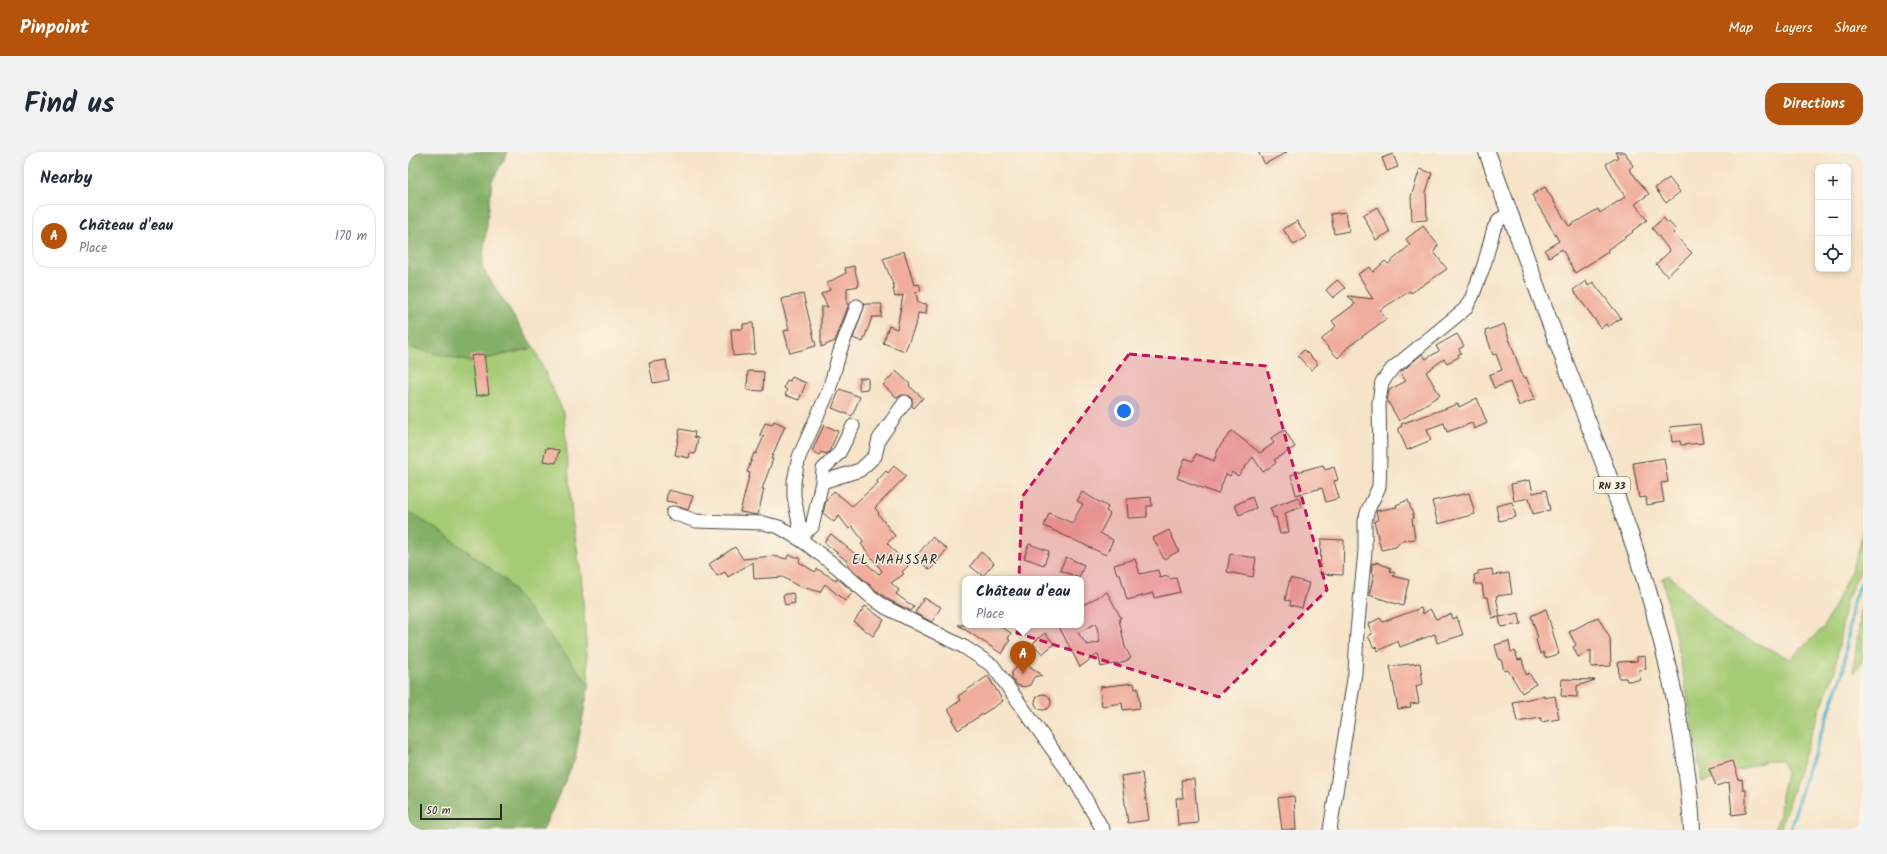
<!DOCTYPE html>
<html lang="en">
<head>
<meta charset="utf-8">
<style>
  body { margin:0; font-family:Kalam,sans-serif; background:#f2f2f3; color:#1f2937 }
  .controls { position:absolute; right:12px; top:12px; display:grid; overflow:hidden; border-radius:8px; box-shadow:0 2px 6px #0003 }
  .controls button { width:36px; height:36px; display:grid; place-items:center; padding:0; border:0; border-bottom:1px solid #e0e1e3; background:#fff; color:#1f2937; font:20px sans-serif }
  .scale { position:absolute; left:12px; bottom:10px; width:82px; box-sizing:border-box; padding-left:4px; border:2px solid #2b2b2b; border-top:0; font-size:11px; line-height:14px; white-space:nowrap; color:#2b2b2b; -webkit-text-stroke:3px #fcf5e5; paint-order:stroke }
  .you { position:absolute; left:716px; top:259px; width:14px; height:14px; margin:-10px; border:3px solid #fff; border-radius:50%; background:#1a73e8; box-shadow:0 0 0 6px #1a73e833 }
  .badge { display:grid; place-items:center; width:26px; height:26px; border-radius:50%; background:#b45309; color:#fff; font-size:13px; font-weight:700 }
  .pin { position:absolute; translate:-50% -33px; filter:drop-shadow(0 1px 2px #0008) }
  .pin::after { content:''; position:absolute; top:21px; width:14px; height:12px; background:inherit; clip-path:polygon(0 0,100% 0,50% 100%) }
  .popup { position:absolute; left:554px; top:424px; width:122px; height:52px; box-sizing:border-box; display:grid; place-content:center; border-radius:8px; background:#fff; filter:drop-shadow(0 1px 3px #0005); font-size:13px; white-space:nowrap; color:#747a83 }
  .popup b { font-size:15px; color:#1f2937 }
  .popup::after { content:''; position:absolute; left:50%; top:100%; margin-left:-8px; border:8px solid transparent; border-top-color:#fff }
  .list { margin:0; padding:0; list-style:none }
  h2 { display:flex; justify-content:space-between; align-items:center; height:52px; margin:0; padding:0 16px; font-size:17px }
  h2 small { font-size:13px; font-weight:400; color:#747a83 }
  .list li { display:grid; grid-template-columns:26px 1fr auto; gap:12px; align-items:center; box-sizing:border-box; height:64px; margin:0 8px 8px; padding:0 8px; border:1px solid #e0e1e3; border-radius:16px }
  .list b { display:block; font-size:15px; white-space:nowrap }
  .list p { margin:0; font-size:13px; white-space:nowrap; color:#747a83 }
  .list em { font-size:13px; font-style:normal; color:#747a83 }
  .icon { flex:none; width:22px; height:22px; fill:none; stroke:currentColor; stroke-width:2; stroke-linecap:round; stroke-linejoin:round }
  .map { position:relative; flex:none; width:1455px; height:678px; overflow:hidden; border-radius:16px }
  header { display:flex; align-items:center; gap:24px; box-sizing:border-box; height:56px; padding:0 20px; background:#b45309; color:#fff }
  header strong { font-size:19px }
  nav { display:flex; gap:22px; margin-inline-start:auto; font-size:14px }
  .intro { display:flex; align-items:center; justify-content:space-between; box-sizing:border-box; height:96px; padding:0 24px }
  h1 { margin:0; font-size:28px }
  .button { padding:10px 18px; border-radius:16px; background:#b45309; color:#fff; font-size:14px; font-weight:700 }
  main { display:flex; gap:24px; padding:0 24px }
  aside { flex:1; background:#fff; border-radius:16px; box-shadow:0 2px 6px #0003 }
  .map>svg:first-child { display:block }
  .green { fill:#a5cb76; stroke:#687b50 }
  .forest { fill:#84af67; stroke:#586d49 }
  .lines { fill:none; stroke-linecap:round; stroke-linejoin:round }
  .stream { stroke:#47b2c5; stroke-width:3.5 }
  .building { fill:#f0ad9b; fill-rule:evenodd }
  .minor-casing { stroke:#494743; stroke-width:15 }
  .major-casing { stroke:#494743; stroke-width:18 }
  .minor { stroke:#fff; stroke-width:13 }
  .major { stroke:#fff; stroke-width:16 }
  .marked { fill:#c2185b; fill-opacity:0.2; stroke:#c2185b; stroke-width:3; stroke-dasharray:8 5; stroke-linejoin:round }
  .labels { text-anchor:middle; stroke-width:3; stroke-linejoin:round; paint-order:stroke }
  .shield { fill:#fcf5e5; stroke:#6a6863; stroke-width:1 }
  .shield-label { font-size:10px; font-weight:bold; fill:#2b2b2b }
  .quarter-label { font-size:13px; letter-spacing:1px; fill:#2b2b2b; stroke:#fcf5e5 }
</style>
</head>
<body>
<header>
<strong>Pinpoint</strong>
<nav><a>Map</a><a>Layers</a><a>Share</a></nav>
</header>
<div class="intro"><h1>Find us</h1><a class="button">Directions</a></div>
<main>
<aside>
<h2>Nearby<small></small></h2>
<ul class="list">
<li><span class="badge">A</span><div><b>Château d'eau</b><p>Place</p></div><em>170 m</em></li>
</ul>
</aside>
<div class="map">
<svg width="1455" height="678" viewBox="0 0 1455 678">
  <rect width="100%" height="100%" fill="#fcf5e5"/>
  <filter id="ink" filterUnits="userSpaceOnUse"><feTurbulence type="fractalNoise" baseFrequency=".025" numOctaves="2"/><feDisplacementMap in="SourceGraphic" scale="8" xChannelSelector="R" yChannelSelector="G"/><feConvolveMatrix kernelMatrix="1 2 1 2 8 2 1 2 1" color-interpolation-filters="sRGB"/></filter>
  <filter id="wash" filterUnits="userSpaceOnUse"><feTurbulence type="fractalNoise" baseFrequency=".012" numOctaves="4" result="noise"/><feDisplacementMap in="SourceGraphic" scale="16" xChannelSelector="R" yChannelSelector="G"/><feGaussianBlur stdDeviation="0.9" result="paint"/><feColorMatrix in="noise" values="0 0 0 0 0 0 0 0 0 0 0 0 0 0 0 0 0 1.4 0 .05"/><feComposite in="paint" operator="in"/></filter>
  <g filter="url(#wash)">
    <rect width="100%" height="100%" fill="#f6e3c8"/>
    <g class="green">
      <polygon points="0,195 63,210 126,196 156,262 164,366 173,421 181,532 96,427 32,379 0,360"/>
      <path d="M 1455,375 L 1455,412 L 1438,449 L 1427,518 L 1402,584 L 1372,678 L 1366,678 L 1372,663 L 1373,643 L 1378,621 L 1374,609 L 1359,609 L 1294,630 C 1284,561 1270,494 1254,426 L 1261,423 L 1315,475 L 1382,507 L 1416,475 L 1443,419 L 1451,397 Z"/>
      <polygon points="1455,448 1455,509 1445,521 1454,450"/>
    </g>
    <g class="forest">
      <polygon points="0,0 100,0 84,29 74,115 126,196 63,210 0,195"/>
      <polygon points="0,360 32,379 96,427 181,532 167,607 135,678 0,678"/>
    </g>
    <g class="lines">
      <polyline class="stream" points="1382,678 1399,620 1435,520 1445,449 1455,428"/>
    </g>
    <g id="blocks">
      <g class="building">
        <polygon points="850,0 879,0 857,12"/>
        <polygon points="1207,0 1217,0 1225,14 1221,17 1241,42 1227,52 1239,68 1224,79 1225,80 1199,98 1200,100 1167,121 1154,97 1141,105 1136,98 1151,89 1124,43 1137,35 1161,74 1190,57 1192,61 1217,45 1198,12 1210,5"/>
        <polygon points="985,2 990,15 979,19 974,6"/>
        <polygon points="1012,17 1024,21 1018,40 1019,68 1004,69 1003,45"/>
        <polygon points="1261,26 1272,40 1258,51 1247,36"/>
        <polygon points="969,55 982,80 968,88 955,63"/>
        <polygon points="938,60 941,79 926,82 923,62"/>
        <polygon points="1256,66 1259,71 1261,70 1268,78 1265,81 1284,101 1259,124 1248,112 1262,99 1244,76"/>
        <polygon points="889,69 899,85 886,93 875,77"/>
        <polygon points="1015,74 1030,93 1026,100 1039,117 1003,141 1002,139 972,158 978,167 940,195 930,206 913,188 928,174 924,169 947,152 940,144 965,147 950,122 962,115 965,120 977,109 980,112 1002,93 998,87"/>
        <polygon points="496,99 506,133 511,132 513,139 508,140 510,151 519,152 518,162 510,161 509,169 497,199 475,191 481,174 489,177 495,143 487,145 485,137 487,137 475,107"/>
        <polygon points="446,114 451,134 439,136 439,152 441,152 427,189 413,195 413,155 420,155 413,142 422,138 419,131 438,121 437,116"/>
        <polygon points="929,128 937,136 925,146 918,138"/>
        <polygon points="1178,129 1180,134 1185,130 1213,166 1200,175 1198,172 1193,176 1165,138"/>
        <polygon points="395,142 408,194 382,201 376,179 381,178 373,147"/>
        <polygon points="457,152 474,152 473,165 464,165 455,190 445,186"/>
        <polygon points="345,171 347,202 325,204 323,177 335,177 335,172"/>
        <polygon points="1096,172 1115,226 1118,225 1127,247 1111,254 1102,230 1086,236 1081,223 1094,218 1088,202 1085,203 1077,179"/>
        <polygon points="1049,182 1056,194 1051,197 1053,201 1050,203 1051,205 1039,211 1036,207 1018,220 1032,243 991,269 979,248 981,238 998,229 992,221 1014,202 1018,207 1031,199 1028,194"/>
        <polygon points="896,198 910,212 903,218 890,204"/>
        <polygon points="76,202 81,242 68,244 63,204"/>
        <polygon points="258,208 261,228 245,231 241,211"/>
        <polygon points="340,219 356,220 355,239 339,238"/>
        <polygon points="488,219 502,232 501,234 515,246 506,256 504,254 504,247 502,244 494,243 489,246 475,233"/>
        <polygon points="384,225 398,231 391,248 377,243 379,238 376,236 379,228 382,229"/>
        <polygon points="451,226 460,226 460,237 451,238"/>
        <polygon points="432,237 452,245 444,264 424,256"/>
        <polygon points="1069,246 1079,271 1066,277 1064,271 1039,280 1036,271 1019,277 1023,288 999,298 990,276 994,274 993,272 1050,252 1051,255"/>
        <polygon points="366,269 377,274 363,307 365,307 354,337 356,337 350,363 332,360 342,321 339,320 346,301 348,302 356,284 352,283 357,271 364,273"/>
        <polygon points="1292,272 1295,291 1273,293 1272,289 1264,290 1262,275"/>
        <polygon points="416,273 430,279 421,300 418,302 413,300 411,303 404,299"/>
        <polygon points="272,277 287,280 286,285 290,286 287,302 282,301 281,306 267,303"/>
        <polygon points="877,278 887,295 866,308 868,311 855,320 845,305 830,324 824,320 822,324 818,322 810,342 769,326 777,306 785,309 788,302 806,309 811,295 824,279 852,301 866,291 863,286"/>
        <polygon points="138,296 151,298 148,311 135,309"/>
        <polygon points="1256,306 1260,330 1253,331 1256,350 1239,353 1238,345 1231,346 1225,311"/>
        <polygon points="915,313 917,318 926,315 930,328 926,329 931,346 918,350 914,336 888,343 883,323 889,321 889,320"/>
        <polygon points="486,314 498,324 467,356 471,361 470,362 487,384 479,391 500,414 494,420 496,422 483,431 491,438 488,442 506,455 503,459 481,448 469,439 440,414 440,410 416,390 423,382 471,422 474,419 453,392 456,390 444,374 441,377 431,364 426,370 415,361 418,349 426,339 444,354 470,331 469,329 478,319 480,321"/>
        <polygon points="1122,328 1125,341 1138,338 1142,358 1125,362 1121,346 1106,349 1103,332"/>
        <polygon points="260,338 285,344 280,358 268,354 269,351 258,349"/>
        <polygon points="674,340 700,355 698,359 702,362 692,381 705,388 698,403 636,374 641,361 664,371 675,352 669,349"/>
        <polygon points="1061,341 1067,362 1030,372 1024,349"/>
        <polygon points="743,345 744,354 739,354 739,365 720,366 719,347"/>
        <polygon points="844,345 848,356 831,363 827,353"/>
        <polygon points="890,345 894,355 877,361 881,380 872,382 868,365 866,366 862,356"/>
        <polygon points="1000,348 1006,366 1004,367 1007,387 993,389 988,395 973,398 966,369 970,368 968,359 989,355 988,353"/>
        <polygon points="1104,350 1108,365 1091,369 1088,354"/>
        <polygon points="761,378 771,399 756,407 745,386"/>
        <polygon points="524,385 539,397 522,418 507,406"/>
        <polygon points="913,387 936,388 935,423 912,422"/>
        <polygon points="621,392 641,399 636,413 616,406"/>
        <polygon points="327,395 335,407 365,404 379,407 380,403 392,406 391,410 407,420 409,417 428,428 429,426 445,440 437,449 417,432 412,440 388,433 375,425 346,427 345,410 320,425 317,420 309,424 301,412"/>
        <polygon points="573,400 586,411 575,424 562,414"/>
        <polygon points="822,402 848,406 845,425 819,420"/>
        <polygon points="658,405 676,413 671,426 652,418"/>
        <polygon points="727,407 732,422 750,418 752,426 760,424 762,427 768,426 772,440 746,446 745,441 719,448 712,422 709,422 706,413"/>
        <polygon points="968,410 983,416 982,419 987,421 985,424 1001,428 995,454 961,443 966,422 963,421 964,413 964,411 968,412"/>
        <polygon points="1084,417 1085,423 1101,421 1104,442 1088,444 1092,465 1111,461 1113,472 1093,475 1091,465 1084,466 1080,445 1076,445 1074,432 1067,432 1066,423 1070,422 1070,419"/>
        <polygon points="882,426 901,431 894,456 882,453 883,449 877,448"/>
        <path d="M 699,440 L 713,466 L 711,467 L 717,495 L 723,506 L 710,513 L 710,511 L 693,515 L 690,502 L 672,515 L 650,473 L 673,473 L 673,454 ZM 688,471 L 692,490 L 679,493 L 670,481 Z"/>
        <polygon points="385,441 387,451 377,453 375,443"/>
        <polygon points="516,446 533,455 524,470 507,461"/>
        <polygon points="457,454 476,468 465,484 446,470"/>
        <polygon points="1013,456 1015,462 1022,457 1028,467 1043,462 1045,467 1049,465 1055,483 1029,491 1027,482 992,495 990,489 970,499 968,494 966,496 960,484 964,482 960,472 972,466 975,470"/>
        <polygon points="1138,457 1151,502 1137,506 1135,500 1132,502 1128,487 1130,486 1123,464"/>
        <polygon points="1190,465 1202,486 1203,514 1183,515 1183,498 1170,505 1165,495 1168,493 1161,480"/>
        <polygon points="550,473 590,473 603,481 600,487 602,488 594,502"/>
        <polygon points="637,481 646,492 634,502 625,491"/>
        <polygon points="1101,489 1103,500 1107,499 1110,508 1114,507 1118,523 1121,521 1128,532 1114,541 1100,518 1096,519 1093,507 1091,508 1087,493"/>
        <polygon points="1237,504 1238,517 1231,518 1232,528 1219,529 1218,526 1211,526 1210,510 1229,509 1229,505"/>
        <polygon points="1012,511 1015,532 1008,534 1011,551 1002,552 1003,555 990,557 982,514"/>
        <polygon points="612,512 620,513 634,523 626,525 622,533 616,535 609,533 604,527 604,520"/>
        <polygon points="580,524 595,549 550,578 544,568 546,567 540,557 553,548 550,544"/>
        <polygon points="1154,527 1187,528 1169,534 1169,545 1153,544"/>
        <polygon points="726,531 727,537 730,536 732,556 715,558 714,551 694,554 692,535"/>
        <circle cx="635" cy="550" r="8"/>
        <polygon points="1136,544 1136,546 1147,544 1151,567 1133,570 1133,566 1109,570 1105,550"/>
        <polygon points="1325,609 1331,628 1334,627 1335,638 1338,638 1338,661 1324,663 1321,630 1308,634 1301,616"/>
        <polygon points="734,621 741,668 720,671 713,624"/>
        <polygon points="786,627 790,671 770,673 768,646 775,646 773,628"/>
        <polygon points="886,644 888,678 874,678 870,646"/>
      </g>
    </g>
  </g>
  <g filter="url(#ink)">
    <use href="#blocks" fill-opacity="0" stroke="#494743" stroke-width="1"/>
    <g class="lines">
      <defs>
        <g id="minor">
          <polyline points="449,154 432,199 421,238 391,305 386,329 386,344 393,383 396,390 429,415 462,444 477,455 556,495 585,514 669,632 695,678"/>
          <polyline points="414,330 452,318 467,304 471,287 497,250"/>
          <polyline points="265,361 288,369 355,371 371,375 396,390"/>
          <polyline points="393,383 404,375 414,330 415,317 431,301 445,274"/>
          <polyline points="922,678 947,521 949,480 957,399 957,369 960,358 971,335 972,306 971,250 974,230 984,217 1057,157 1064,145 1076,113 1086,76 1092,67 1102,62"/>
        </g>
        <path id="major" d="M 1079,0 C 1108,77 1135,155 1165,231 C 1184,282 1205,333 1223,385 C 1254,476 1279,582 1284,678"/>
      </defs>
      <use href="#minor" class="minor-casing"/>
      <use href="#major" class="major-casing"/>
      <use href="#minor" class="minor"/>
      <use href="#major" class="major"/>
    </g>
  </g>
  <path class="marked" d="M 721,202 L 858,214 L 919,438 L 811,545 L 609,481 L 614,345 Z"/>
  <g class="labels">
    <rect class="shield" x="1186" y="325" width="36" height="16" rx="3"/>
    <g class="shield-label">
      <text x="1204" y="337">RN 33</text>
    </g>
    <g class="quarter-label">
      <text x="487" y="412">EL MAHSSAR</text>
    </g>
  </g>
</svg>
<div class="controls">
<button>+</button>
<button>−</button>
<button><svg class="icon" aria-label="locate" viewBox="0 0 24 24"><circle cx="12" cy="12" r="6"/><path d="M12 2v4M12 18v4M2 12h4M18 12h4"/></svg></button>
</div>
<div class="scale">50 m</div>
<div class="you"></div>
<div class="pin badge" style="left:615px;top:522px">A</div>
<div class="popup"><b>Château d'eau</b>Place</div>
</div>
</main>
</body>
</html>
